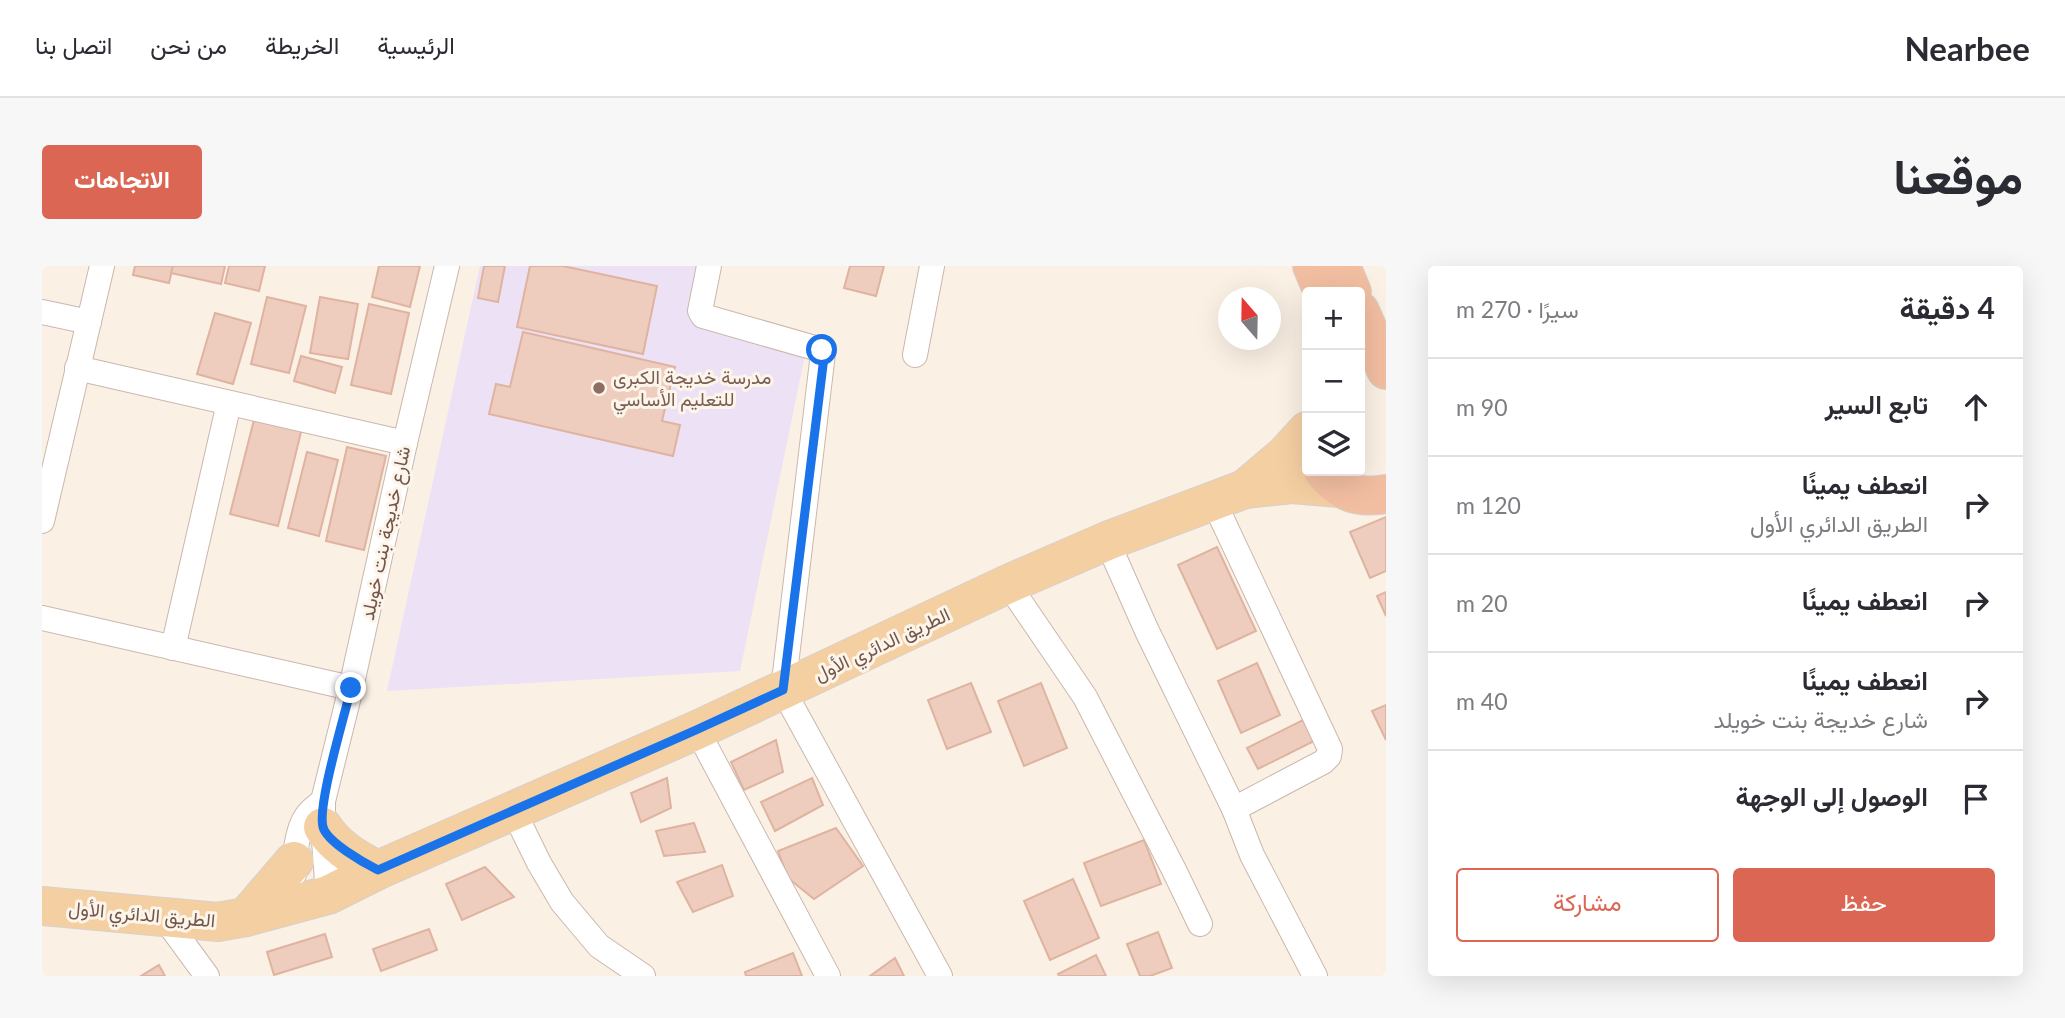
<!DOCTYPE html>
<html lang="ar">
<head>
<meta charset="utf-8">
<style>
  body { margin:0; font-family:Lato,Vazirmatn,sans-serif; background:#f7f7f7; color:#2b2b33; direction:rtl }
  .controls { position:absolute; right:21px; top:21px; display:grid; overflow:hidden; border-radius:7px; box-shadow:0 7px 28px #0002 }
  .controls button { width:63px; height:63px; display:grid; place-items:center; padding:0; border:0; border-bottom:2px solid #e1e1e2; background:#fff; color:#2b2b33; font:35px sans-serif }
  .compass { position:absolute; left:1176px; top:21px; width:63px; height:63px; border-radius:50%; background:#fff; box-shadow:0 7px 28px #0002; rotate:340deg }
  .stop { position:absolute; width:21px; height:21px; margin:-16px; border:5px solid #1a73e8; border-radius:50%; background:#fff }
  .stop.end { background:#1a73e8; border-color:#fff; box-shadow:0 2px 7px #0008 }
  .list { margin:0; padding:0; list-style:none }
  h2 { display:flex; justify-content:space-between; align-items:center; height:91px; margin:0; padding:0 28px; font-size:30px }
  h2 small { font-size:23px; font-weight:400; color:#7c7c81 }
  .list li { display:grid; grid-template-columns:46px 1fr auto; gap:21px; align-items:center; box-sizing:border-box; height:98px; padding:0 28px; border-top:2px solid #e1e1e2 }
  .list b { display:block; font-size:26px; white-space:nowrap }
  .list p { margin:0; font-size:23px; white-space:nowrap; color:#7c7c81 }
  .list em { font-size:23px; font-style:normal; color:#7c7c81 }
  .actions { display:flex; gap:14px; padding:21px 28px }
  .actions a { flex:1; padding:16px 0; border:2px solid #db6653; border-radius:7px; text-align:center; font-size:24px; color:#db6653 }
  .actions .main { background:#db6653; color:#fff }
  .icon { flex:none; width:38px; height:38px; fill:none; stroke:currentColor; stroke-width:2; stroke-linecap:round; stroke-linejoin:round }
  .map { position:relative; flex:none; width:1344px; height:710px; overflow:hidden; direction:ltr; border-radius:7px }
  header { display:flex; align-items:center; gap:42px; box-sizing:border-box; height:98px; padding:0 35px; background:#fff; border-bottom:2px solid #e1e1e2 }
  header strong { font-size:33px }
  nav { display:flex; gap:38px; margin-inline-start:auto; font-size:24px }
  .intro { display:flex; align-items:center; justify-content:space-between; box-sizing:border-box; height:168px; padding:0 42px }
  h1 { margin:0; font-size:49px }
  .button { padding:18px 32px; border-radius:7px; background:#db6653; color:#fff; font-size:24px; font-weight:700 }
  main { display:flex; gap:42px; padding:0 42px }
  aside { flex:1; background:#fff; border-radius:7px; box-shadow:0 7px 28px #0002 }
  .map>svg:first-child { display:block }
  .education { fill:#ede1f6 }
  .building { fill:#eecdbe; stroke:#dfb3a0; stroke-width:2 }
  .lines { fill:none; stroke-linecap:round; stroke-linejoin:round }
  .minor-casing { stroke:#cbb7ac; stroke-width:26 }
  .primary-casing { stroke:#d7d0cd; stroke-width:40 }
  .trunk-casing { stroke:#d7d0cd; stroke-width:40 }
  .minor { stroke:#fff; stroke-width:24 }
  .primary { stroke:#f4cfa2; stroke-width:38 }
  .trunk { stroke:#f2bea1; stroke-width:38 }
  .route { stroke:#1a73e8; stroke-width:9 }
  .education-dot { fill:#8d6e63; stroke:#fdf4ea; stroke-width:2.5 }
  .labels { text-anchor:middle; stroke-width:6; stroke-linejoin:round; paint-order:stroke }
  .education-label { font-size:19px; fill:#785e54; stroke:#fdf4ea; text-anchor:start }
  .street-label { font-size:19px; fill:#71564c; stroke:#fdf4ea }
</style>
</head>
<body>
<header>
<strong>Nearbee</strong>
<nav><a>الرئيسية</a><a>الخريطة</a><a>من نحن</a><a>اتصل بنا</a></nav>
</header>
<div class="intro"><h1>موقعنا</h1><a class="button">الاتجاهات</a></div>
<main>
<aside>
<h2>4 دقيقة<small>سيرًا · 270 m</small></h2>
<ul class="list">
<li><svg class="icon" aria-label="ahead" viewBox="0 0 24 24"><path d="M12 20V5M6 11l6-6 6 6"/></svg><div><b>تابع السير</b></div><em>90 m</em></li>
<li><svg class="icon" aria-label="right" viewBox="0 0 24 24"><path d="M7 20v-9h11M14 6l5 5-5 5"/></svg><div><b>انعطف يمينًا</b><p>الطريق الدائري الأول</p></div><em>120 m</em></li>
<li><svg class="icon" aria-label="right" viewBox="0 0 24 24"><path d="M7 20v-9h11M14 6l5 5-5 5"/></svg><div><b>انعطف يمينًا</b></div><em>20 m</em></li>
<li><svg class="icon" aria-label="right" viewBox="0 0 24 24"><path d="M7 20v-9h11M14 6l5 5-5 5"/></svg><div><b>انعطف يمينًا</b><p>شارع خديجة بنت خويلد</p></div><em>40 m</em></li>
<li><svg class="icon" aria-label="arrive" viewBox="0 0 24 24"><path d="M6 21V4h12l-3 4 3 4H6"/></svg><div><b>الوصول إلى الوجهة</b></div></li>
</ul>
<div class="actions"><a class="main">حفظ</a><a>مشاركة</a></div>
</aside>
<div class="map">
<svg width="1344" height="710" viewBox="0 0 1344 710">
  <rect width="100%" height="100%" fill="#faf0e4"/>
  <polygon class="education" points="438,0 659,0 650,52 764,84 698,405 345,425"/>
  <g class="building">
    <polygon points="93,0 131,0 127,17 91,9"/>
    <polygon points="131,0 183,0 179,18 129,7"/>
    <polygon points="187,0 223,0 217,25 183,17"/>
    <polygon points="337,0 378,0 368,41 330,31"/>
    <polygon points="442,0 463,0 456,36 436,32"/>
    <polygon points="488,0 521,0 615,20 601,88 475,61"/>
    <polygon points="808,0 842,0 834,30 802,22"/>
    <polygon points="225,31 264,40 247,107 209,98"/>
    <polygon points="278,31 316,38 306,93 268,87"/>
    <polygon points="327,38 367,47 349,128 309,119"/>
    <polygon points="173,47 209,57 191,118 155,108"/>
    <polygon points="481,66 633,101 620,155 638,159 631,190 447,148 454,118 468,121"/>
    <polygon points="259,90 300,101 293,127 252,115"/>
    <polygon points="213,150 260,162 236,260 188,248"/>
    <polygon points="305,181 344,190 322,284 284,275"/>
    <polygon points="265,186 296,194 277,270 246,262"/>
    <polygon points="1344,251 1344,305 1328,312 1308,266"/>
    <polygon points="1175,281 1214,365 1175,383 1136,299"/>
    <polygon points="1344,326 1344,350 1335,330"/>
    <polygon points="1215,397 1238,449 1199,467 1176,415"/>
    <polygon points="929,417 949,466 905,483 886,434"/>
    <polygon points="999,417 1025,482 982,500 956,435"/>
    <polygon points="1344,439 1344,474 1330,445"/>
    <polygon points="1261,454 1272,475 1216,503 1205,482"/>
    <polygon points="734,474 741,506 702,524 689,496"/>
    <polygon points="625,512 629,542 599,556 589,527"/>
    <polygon points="770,512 781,539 733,565 719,536"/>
    <polygon points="652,557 663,586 622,590 614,565"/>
    <polygon points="794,562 821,600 772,633 746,612 736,585"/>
    <polygon points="1102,574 1119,618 1059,640 1042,597"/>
    <polygon points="680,599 691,630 651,646 635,616"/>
    <polygon points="443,601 472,631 420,654 404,618"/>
    <polygon points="1031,613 1057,672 1008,694 982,635"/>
    <polygon points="387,663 395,684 339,705 331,683"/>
    <polygon points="1116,666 1130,702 1108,710 1098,710 1085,678"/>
    <polygon points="283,668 290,691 232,709 225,686"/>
    <polygon points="751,687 760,710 704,710 703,706"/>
    <polygon points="1054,689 1064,710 1017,710 1016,708"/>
    <polygon points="853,692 862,710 828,710"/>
    <polygon points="117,699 123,710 99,710"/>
  </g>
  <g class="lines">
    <defs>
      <g id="minor">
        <polyline points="667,0 658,45 661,50 780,84 781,87 741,424 898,710"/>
        <polyline points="0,46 47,56"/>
        <polyline points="873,89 890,0"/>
        <polyline points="35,102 363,177"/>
        <polyline points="0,255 60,0"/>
        <polyline points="1065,275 1105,365 1192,543 1281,496 1287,490 1288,483 1171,234"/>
        <polyline points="966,318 1043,431 1132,604 1158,658"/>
        <polyline points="0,352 309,422"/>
        <polyline points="131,382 187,137"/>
        <polyline points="655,464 786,710"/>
        <polyline points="1192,543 1210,589 1273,710"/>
        <polyline points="471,544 497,597 520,636 557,680 601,710"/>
        <path d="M 252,608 C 252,593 255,563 264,551 C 268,544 275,540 281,535"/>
        <polyline points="286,629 281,561 281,535 309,422 363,177 405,0"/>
        <polyline points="121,650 165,710"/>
      </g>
      <g id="primary">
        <polyline points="1203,223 1243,189 1265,165"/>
        <path d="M 281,561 C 293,581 315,594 336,604"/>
        <polyline points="0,640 176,656 204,651 286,629 336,604 655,464 966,318 1065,275 1203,223 1250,218 1298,222"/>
        <polyline points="204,651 252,595"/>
      </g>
      <g id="trunk">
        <polyline points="1270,0 1281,26"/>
        <polyline points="1299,0 1310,26"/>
        <polyline points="1318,45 1344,104"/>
        <path d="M 1281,205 C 1299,227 1316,233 1344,228"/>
      </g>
    </defs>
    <use href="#minor" class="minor-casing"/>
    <use href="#primary" class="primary-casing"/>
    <use href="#trunk" class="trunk-casing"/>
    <use href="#minor" class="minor"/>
    <use href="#primary" class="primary"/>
    <use href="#trunk" class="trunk"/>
  </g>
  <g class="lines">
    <path class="route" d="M 309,422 C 303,449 275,539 281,561 C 285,576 322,597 336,604 L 654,464 L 741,424 L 782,91 L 780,84"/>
  </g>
  <circle class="education-dot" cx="557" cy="122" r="7"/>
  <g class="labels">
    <g class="education-label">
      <text x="571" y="118">مدرسة خديجة الكبرى<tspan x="571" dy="22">للتعليم الأساسي</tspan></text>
    </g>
    <g class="street-label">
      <text transform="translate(343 267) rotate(-78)" y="7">شارع خديجة بنت خويلد</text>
      <text transform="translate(840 378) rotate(-25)" y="7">الطريق الدائري الأول</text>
      <text transform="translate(100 648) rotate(5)" y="7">الطريق الدائري الأول</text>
    </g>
  </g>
</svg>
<div class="controls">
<button>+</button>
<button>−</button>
<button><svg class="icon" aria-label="layers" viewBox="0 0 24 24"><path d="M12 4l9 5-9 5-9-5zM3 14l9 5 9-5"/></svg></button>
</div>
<svg class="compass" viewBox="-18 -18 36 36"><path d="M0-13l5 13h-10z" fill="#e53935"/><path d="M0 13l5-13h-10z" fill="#7c7c81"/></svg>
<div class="stop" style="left:780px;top:84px"></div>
<div class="stop end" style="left:309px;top:422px"></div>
</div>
</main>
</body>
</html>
